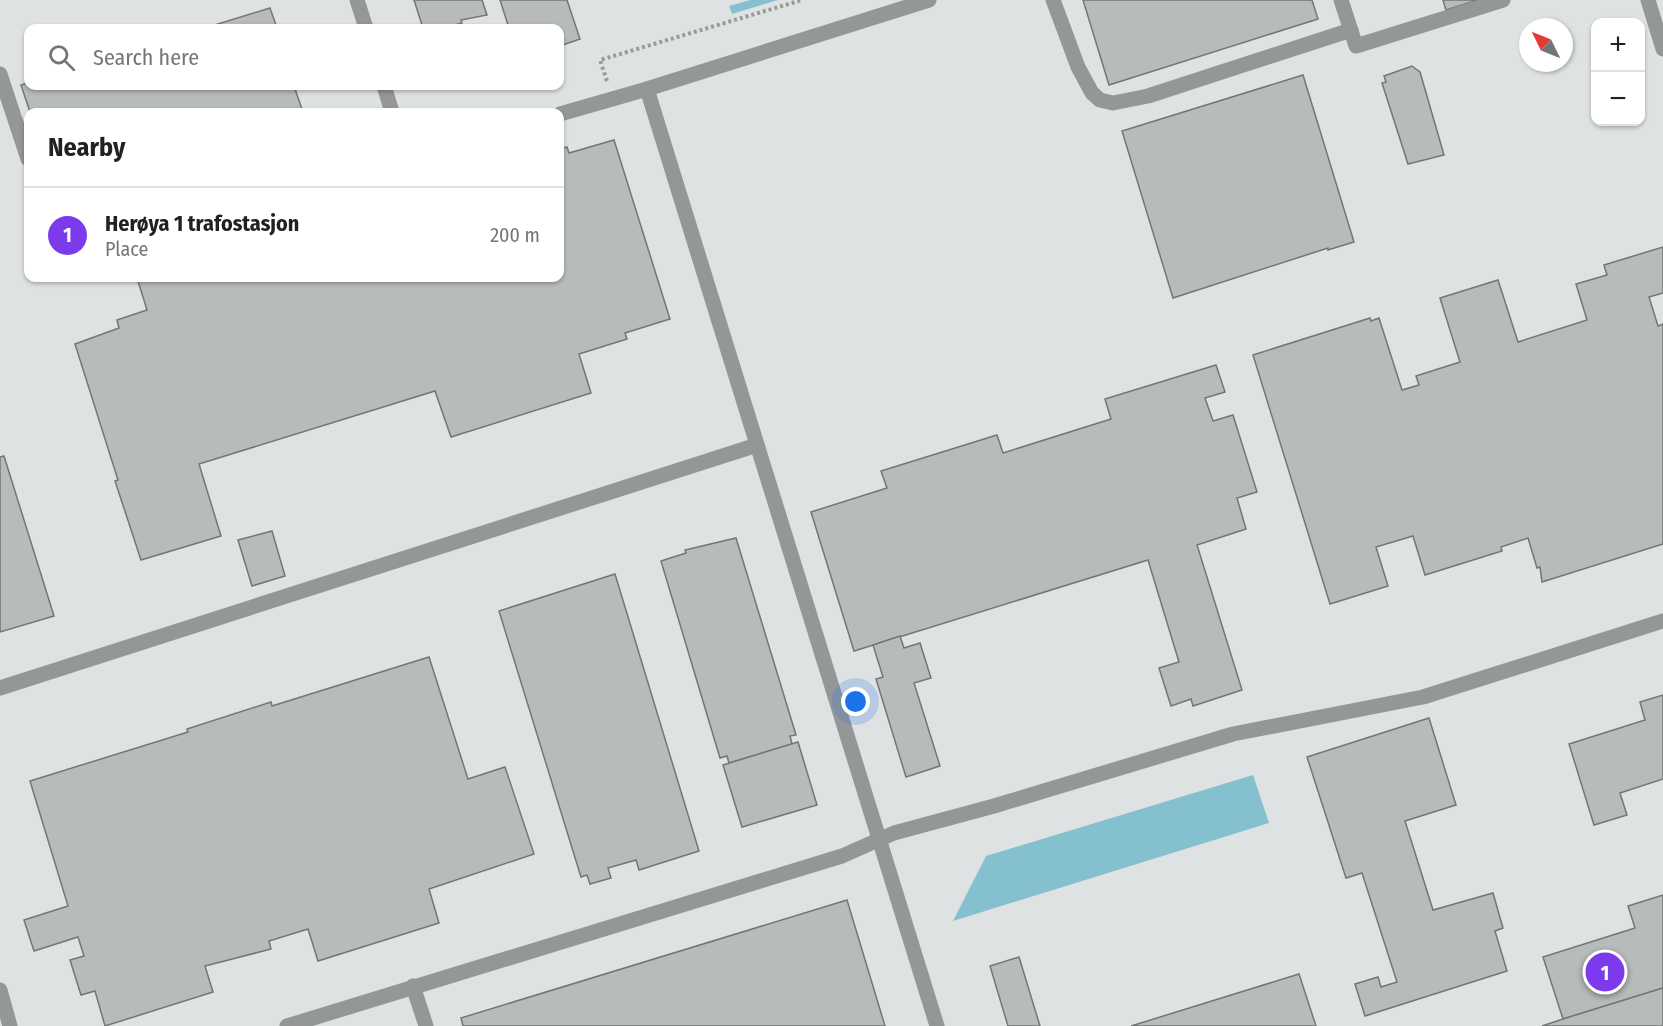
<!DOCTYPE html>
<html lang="en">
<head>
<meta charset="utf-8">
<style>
  body { margin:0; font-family:"Fira Sans Condensed",sans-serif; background:#f2f2f2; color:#202124 }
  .controls { position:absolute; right:18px; top:18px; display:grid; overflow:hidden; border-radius:12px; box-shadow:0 2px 4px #0004 }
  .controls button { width:54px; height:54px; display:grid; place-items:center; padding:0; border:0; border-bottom:2px solid #e0e0e0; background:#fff; color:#202124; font:30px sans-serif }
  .compass { position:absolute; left:1519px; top:18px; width:54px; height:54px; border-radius:50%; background:#fff; box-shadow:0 2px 4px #0004; rotate:313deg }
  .you { position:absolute; left:856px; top:702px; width:21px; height:21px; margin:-15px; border:4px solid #fff; border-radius:50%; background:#1a73e8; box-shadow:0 0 0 9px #1a73e833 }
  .badge { display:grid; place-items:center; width:39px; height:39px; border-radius:50%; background:#7c3aed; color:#fff; font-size:20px; font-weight:700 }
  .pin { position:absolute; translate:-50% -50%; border:3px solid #fff; box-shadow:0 2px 6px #0006 }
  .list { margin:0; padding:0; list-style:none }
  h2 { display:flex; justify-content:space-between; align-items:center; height:78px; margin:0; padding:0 24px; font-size:26px }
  h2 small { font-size:20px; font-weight:400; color:#757577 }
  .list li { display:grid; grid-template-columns:39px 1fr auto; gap:18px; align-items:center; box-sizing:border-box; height:96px; padding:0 24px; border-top:2px solid #e0e0e0 }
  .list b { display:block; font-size:22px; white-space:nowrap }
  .list p { margin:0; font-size:20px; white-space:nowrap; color:#757577 }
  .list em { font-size:20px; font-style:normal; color:#757577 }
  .icon { flex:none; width:33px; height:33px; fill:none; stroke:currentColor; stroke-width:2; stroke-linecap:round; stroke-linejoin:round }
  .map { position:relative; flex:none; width:1663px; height:1026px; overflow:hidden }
  .search { position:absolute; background:#fff; box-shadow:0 2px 4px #0004; left:24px; top:24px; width:540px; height:66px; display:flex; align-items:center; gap:15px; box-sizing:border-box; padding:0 21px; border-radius:12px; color:#757577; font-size:22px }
  .panel { position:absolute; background:#fff; box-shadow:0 2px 4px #0004; left:24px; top:108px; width:540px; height:174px; border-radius:12px }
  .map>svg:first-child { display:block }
  .green { fill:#84c0cd }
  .building { fill:#b7bbbc; stroke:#727676; stroke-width:1.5 }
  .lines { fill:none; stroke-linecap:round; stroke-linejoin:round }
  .path { stroke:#989b9c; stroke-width:4; stroke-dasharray:3 3; stroke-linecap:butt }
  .minor { stroke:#949697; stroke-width:15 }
</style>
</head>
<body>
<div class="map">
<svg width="1663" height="1026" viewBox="0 0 1663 1026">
  <rect width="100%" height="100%" fill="#dee2e3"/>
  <g class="green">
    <polygon points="750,0 778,0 732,14 729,6"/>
    <polygon points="1253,775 1269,823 953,921 986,856"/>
  </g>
  <g class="building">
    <polygon points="414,0 482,0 487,15 461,20 462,23 443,28 423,28"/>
    <polygon points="500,0 567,0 580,39 560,46 560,28 509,28"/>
    <polygon points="1083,0 1312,0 1318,19 1109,85"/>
    <polygon points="1443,0 1478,0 1446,10"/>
    <polygon points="270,8 277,28 205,28"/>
    <polygon points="1412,66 1420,72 1444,155 1408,164 1382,83 1386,82 1384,76"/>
    <polygon points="1303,75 1354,242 1328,250 1328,248 1173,298 1122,131"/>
    <polygon points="28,83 28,86 294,86 303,112 30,112 21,85"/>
    <polygon points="614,140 670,319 625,333 627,339 579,354 591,393 451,437 435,391 199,464 221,536 141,560 115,481 118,480 75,344 119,328 117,320 147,310 138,281 148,278 560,278 560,149 567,147 569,153"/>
    <polygon points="1663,247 1663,293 1649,297 1658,326 1663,324 1663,544 1542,582 1540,567 1537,568 1528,538 1501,547 1502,551 1425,575 1413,536 1376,547 1388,586 1330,604 1253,355 1370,318 1371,321 1379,318 1402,390 1419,385 1416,376 1460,362 1440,298 1498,280 1518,342 1587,320 1576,284 1607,275 1604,265"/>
    <polygon points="1216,365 1225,392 1205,398 1213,421 1233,415 1257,492 1237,498 1246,529 1197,545 1242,690 1193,706 1191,699 1171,706 1159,668 1179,662 1148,560 854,651 811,512 887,488 881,471 997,435 1003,453 1111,419 1105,399"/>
    <polygon points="4,456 54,616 0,632 0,457"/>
    <polygon points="272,531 285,576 252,586 238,540"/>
    <polygon points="736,538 796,735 790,736 792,744 729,763 727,756 720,758 661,561 686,553 685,550"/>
    <polygon points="615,574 699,851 639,870 636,860 608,868 611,878 590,884 587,875 581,877 499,611"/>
    <polygon points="900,636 904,648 920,643 931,678 914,683 940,766 906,777 876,679 883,677 873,645"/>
    <polygon points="429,657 468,779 505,767 534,854 429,889 439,923 318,961 308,929 269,941 271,949 205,966 213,992 105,1026 95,991 81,995 70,960 84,956 78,937 34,951 24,920 68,906 30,781 188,732 187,729 271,702 272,706"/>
    <polygon points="1663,695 1663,779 1620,793 1627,815 1594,825 1569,744 1645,720 1640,702"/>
    <polygon points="1429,718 1456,805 1405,821 1433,910 1493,893 1503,928 1495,931 1507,971 1365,1016 1355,984 1378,977 1381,987 1397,982 1362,873 1346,878 1307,757"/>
    <polygon points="798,742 817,805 742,827 723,765"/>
    <polygon points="1663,895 1663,988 1563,1019 1543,957 1635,928 1628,906"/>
    <polygon points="847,900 885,1026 463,1026 461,1018"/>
    <polygon points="1019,957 1040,1026 1008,1026 990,966"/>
    <polygon points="1299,974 1316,1026 1131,1026"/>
    <polygon points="1663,988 1663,1026 1542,1026 1563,1019"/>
  </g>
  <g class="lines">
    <polyline class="path" points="607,81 600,60 802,0"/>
    <g class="minor">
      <polyline points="357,0 366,28"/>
      <polyline points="929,0 647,89 937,1026"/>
      <polyline points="1053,0 1078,67 1092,93 1100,100 1113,103 1148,96 1351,30"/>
      <polyline points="1341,0 1356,46 1503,0"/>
      <polyline points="1648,0 1663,49"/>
      <polyline points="0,74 28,159"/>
      <polyline points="384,86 392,112"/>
      <polyline points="560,114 647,89"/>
      <polyline points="0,688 757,445"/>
      <polyline points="413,986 426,1026"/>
      <polyline points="0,990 10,1026"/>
      <polyline points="287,1026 842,856 894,833 994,806 1233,734 1423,697 1663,621"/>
    </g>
  </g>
</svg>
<div class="controls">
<button>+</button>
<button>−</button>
</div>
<svg class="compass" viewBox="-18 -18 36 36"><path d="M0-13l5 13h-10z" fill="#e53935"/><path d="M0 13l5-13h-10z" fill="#757577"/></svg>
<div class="you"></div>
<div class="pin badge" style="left:1605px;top:972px">1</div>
<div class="search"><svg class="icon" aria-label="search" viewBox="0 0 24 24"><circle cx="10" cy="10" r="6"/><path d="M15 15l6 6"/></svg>Search here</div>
<section class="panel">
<h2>Nearby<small></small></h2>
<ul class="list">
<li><span class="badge">1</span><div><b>Herøya 1 trafostasjon</b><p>Place</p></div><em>200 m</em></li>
</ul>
</section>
</div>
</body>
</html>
